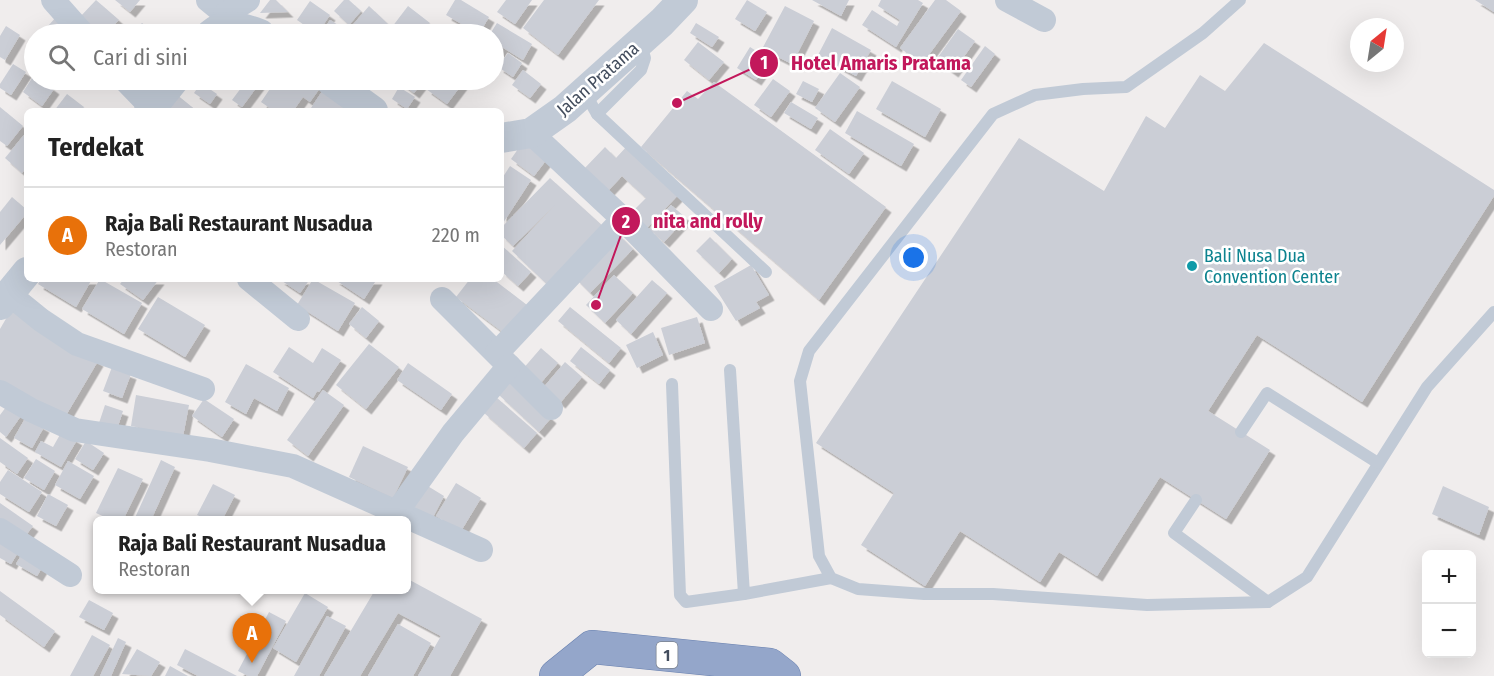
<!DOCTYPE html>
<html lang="id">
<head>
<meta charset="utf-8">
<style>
  body { margin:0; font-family:"Fira Sans Condensed",sans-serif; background:#f6f6f6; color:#222 }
  .controls { position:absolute; right:18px; bottom:18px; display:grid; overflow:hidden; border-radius:9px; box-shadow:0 6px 24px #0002 }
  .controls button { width:54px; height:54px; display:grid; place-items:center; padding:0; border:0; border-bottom:2px solid #e0e0e0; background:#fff; color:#222; font:30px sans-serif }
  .compass { position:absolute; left:1350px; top:18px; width:54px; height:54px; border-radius:50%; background:#fff; box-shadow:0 6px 24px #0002; rotate:30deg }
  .you { position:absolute; left:914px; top:258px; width:21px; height:21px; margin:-15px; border:4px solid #fff; border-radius:50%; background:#1a73e8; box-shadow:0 0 0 9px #1a73e833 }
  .badge { display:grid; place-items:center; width:39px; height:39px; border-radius:50%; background:#034bf4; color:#fff; font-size:20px; font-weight:700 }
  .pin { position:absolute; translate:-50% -50px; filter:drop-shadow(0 2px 3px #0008) }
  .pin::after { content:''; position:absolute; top:32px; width:21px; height:18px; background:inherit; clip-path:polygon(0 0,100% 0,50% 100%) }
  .popup { position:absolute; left:93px; top:516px; width:318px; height:78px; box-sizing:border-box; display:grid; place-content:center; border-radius:9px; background:#fff; filter:drop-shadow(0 2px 4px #0005); font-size:20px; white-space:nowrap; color:#767676 }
  .popup b { font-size:22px; color:#222 }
  .popup::after { content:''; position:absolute; left:50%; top:100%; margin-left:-12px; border:12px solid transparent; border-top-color:#fff }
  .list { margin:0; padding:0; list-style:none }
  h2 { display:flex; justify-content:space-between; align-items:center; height:78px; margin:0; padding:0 24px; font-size:26px }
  h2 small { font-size:20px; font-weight:400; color:#767676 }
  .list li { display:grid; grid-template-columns:39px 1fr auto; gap:18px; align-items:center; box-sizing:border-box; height:96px; padding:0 24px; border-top:2px solid #e0e0e0 }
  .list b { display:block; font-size:22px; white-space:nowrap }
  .list p { margin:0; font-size:20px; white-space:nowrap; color:#767676 }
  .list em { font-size:20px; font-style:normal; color:#767676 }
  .icon { flex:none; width:33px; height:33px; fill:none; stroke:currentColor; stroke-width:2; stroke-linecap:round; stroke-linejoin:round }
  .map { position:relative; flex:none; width:1494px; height:676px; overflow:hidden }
  .search { position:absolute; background:#fff; box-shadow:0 6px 24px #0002; left:24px; top:24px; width:480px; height:66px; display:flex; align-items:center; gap:15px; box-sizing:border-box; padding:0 21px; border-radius:33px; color:#767676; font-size:22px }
  .panel { position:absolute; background:#fff; box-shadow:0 6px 24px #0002; left:24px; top:108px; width:480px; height:174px; border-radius:9px }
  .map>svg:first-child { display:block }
  .building { fill:#cbced6; filter:url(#shadow) }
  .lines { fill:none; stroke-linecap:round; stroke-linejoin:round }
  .trunk-casing { stroke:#6981af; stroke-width:34 }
  .service { stroke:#c1cad6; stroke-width:12 }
  .minor { stroke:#c1cad6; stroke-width:24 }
  .tertiary { stroke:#c1cad6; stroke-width:30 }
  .trunk { stroke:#94a6ca; stroke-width:33 }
  .culture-dot { fill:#0f9aa8; stroke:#fff; stroke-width:2 }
  .labels { text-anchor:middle; stroke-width:5; stroke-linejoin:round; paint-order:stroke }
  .shield { fill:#fff; stroke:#7b828e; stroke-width:1.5 }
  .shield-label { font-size:16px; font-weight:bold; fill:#434d5d }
  .street-label { font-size:18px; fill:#434d5d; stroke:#fff }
  .culture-label { font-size:18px; fill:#0d838f; stroke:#fff; text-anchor:start }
  .leader { fill:none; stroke:#c2185b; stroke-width:2 }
  .callout-dot { fill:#c2185b; stroke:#fff; stroke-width:2 }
  .mark-label { font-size:18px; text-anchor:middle; font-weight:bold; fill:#fff }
  .callout-label { font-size:20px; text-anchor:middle; font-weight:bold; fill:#c2185b; stroke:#fff; stroke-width:5; stroke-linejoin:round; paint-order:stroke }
</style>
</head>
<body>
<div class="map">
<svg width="1494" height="676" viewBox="0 0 1494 676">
  <defs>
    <filter id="shadow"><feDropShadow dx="5.5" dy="5.5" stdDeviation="0" flood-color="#0004"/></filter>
  </defs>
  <rect width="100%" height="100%" fill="#f0eded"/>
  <g class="building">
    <polygon points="96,0 119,20 105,34 96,34 79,18"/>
    <polygon points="115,0 140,0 130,12"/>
    <polygon points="270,0 276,0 288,12 260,13"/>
    <polygon points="344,0 349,0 361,11 349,25 334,11"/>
    <polygon points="455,0 461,0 489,17 479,34 446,15"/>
    <polygon points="506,0 532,0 515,24 497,12"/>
    <polygon points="544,0 599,0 558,55 523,28"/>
    <polygon points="747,0 767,12 755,31 735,19"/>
    <polygon points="812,0 849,0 841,16"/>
    <polygon points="881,0 918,0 923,3 896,47 862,25 872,10 897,26 900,20 878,6"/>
    <polygon points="935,0 946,0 961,11 922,64 900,48"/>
    <polygon points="1475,0 1494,0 1494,12"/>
    <polygon points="310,1 330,15 317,34 297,20"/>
    <polygon points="369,6 388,24 379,34 360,34 351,27"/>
    <polygon points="408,6 430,23 421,34 394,34 389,31"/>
    <polygon points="785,6 814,21 792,64 762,49"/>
    <polygon points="56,17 69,34 41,34"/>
    <polygon points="330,20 348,31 346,34 321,34"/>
    <polygon points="142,23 156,34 132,34"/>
    <polygon points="497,23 532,44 523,60 502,47 498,54 494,51 494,34 490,34"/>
    <polygon points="696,23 719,37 712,47 690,33"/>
    <polygon points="6,26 20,35 5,60 0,57 0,36"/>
    <polygon points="832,28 871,50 856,76 818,55"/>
    <polygon points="958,29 975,41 953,72 936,60"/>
    <polygon points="698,42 724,62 709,80 684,60"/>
    <polygon points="1264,43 1494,190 1494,196 1362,402 1257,335 1208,411 1270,450 1226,519 1160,477 1097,576 1059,552 1040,582 960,531 925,586 861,545 894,493 816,443 1019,138 1104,191 1146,116 1165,128 1200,75 1225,91"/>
    <polygon points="985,46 995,54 971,87 961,80"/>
    <polygon points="750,47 770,60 756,80 737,68"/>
    <polygon points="508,53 522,63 513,77 498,67"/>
    <polygon points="13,64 26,72 11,95 0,88 0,84"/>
    <polygon points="523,70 541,84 530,98 512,85"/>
    <polygon points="840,73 860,87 835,122 815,108"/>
    <polygon points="34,75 34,80 42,80 54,89 42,106 23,92"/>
    <polygon points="773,79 790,91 771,117 754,105"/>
    <polygon points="247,80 262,80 242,107 232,100"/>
    <polygon points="276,80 284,85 278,80 325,81 310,102 303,97 293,111 274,111 261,102"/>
    <polygon points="397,80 424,80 414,93"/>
    <polygon points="433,80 465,80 447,104 426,89"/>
    <polygon points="803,81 819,89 812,102 796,94"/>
    <polygon points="892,81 941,109 925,137 876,109"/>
    <polygon points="714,82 886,207 819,300 641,147 687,91 698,99"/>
    <polygon points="201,83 217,94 210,104 194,93"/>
    <polygon points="325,87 360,111 316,111 311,108"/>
    <polygon points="399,87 415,97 407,109 392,99"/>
    <polygon points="67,94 84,107 81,111 54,111"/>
    <polygon points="176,94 197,111 163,111"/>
    <polygon points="791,102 818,118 811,129 784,113"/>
    <polygon points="0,107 23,126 7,146 0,141"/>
    <polygon points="857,111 914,144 901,166 845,133"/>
    <polygon points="830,129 864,153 849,174 815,150"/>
    <polygon points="24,135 27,138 27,167 22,173 5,158"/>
    <polygon points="523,142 547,159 534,176 511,159"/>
    <polygon points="628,145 679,194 646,229 630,214 646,198 622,176 606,193 582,171 605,147 616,158"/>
    <polygon points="510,166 531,180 503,223 501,221 501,180"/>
    <polygon points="550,178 605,228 550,287 512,251 555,205 513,246 501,235 501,228"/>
    <polygon points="12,197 27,210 27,213 0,245 0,212"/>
    <polygon points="671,205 686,218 664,242 649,229"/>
    <polygon points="618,234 633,249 590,293 575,278"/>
    <polygon points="710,237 732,259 719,273 696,251"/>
    <polygon points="501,245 531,272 518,286 501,271"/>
    <polygon points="751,265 769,295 756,302 760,308 736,321 714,286"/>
    <polygon points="614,275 633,293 605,323 586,305"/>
    <polygon points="41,279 92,279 76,307 38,284"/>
    <polygon points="100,279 142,303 124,334 82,309"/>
    <polygon points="124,279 159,279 143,300 120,284"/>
    <polygon points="279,279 310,279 300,293"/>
    <polygon points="313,279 355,303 338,331 297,305"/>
    <polygon points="334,279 377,279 364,299"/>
    <polygon points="470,279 493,279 527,305 504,333 456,297"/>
    <polygon points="652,280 667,293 631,334 616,320"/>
    <polygon points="158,297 205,325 185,357 138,329"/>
    <polygon points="362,307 379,321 366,338 349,324"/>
    <polygon points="570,307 621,348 609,363 558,321"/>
    <polygon points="11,310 98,361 62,422 0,386 0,329"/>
    <polygon points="697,317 705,343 669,355 661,328"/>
    <polygon points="653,332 663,355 637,368 626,345"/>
    <polygon points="369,344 399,367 366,409 336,385"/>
    <polygon points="289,347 313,363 322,348 341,360 319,392 317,391 313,398 273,372"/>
    <polygon points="581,347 610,370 599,384 570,361"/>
    <polygon points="541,348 558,363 539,385 522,370"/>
    <polygon points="565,362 582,377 560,403 543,388"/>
    <polygon points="408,363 452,394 441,410 397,380"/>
    <polygon points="246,364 289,388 277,411 254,398 246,414 225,402"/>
    <polygon points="112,367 131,374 122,398 103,391"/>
    <polygon points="511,381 551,418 539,432 499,395"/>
    <polygon points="323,390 344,405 308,456 287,440"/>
    <polygon points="136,395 189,405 183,436 131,426"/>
    <polygon points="496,397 537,433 524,448 483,412"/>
    <polygon points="204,399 234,419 222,437 192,416"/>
    <polygon points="9,403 23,413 6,437 0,432 0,415"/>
    <polygon points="105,405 123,411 117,429 99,423"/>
    <polygon points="26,417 44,427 32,448 14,438"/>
    <polygon points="62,431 77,440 61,467 35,452 41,441 53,447"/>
    <polygon points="0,438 28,458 17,474 0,462"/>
    <polygon points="86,441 104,453 93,470 75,459"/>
    <polygon points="363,446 408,467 393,498 349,477"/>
    <polygon points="36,459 55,471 44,490 24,478"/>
    <polygon points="161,460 175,467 151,520 134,520"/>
    <polygon points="68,461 94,476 80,499 55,485"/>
    <polygon points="118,468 143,479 123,520 111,520 96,513"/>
    <polygon points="8,470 42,492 29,512 0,494 0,482"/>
    <polygon points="456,483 481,498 461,531 436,516"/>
    <polygon points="213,484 235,495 222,520 209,520 197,515"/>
    <polygon points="426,485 444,496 431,521 413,506"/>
    <polygon points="1443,486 1489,507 1479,535 1432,514"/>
    <polygon points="48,494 68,505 56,526 37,516"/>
    <polygon points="0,503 33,526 23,539 0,523"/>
    <polygon points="0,537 20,549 11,564 0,558"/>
    <polygon points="22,554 43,566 37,576 16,564"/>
    <polygon points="406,578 482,619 450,676 418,676 441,636 398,613 360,676 324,676 375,590 390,590 395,593 397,590 406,590"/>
    <polygon points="0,591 55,631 44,647 0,615"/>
    <polygon points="305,593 328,607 296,662 273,648"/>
    <polygon points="89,600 113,613 104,630 79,617"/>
    <polygon points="269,612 286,621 257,676 248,676 238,671"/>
    <polygon points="327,616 346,626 319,676 294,676"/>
    <polygon points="398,624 431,643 413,676 368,676"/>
    <polygon points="92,635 110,645 93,676 70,676"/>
    <polygon points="118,638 126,642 111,676 100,676"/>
    <polygon points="137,649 160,662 151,676 122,674"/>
    <polygon points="185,649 237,676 198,676 177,665"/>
    <polygon points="170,666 188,676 165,676"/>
  </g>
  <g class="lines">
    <defs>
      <polyline id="trunk" points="556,676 592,647 770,665 784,676"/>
    </defs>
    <use href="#trunk" class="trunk-casing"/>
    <g class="service">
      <polyline points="1240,0 1203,33 1126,87 1083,89 1035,95 993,114 809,351 800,381 819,556 831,578 858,589 924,594 993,594 1147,605 1268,602 1307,577 1427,387 1494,312"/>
      <polyline points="585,93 597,114 766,272"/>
      <polyline points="597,114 641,70 645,58 640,42"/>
      <polyline points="730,370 744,594 831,578"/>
      <polyline points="672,384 680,595 686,602 744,594"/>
      <polyline points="1241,432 1267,393 1378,463"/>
      <polyline points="1196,500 1174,533 1268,602"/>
    </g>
    <g class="minor">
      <polyline points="53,0 83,34"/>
      <polyline points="208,0 225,14 233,26"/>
      <polyline points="1007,0 1044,20"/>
      <polyline points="225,14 248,0"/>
      <polyline points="125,80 152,108"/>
      <polyline points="531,133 623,219 711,309"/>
      <polyline points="249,279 298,319"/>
      <polyline points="9,294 41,320 77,344 203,389"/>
      <polyline points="442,299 551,408"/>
      <polyline points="497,353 623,219"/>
      <polyline points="0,392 31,410 75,430 210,450 293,466 481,550"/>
      <polyline points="396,513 453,433 509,366"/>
      <polyline points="0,530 70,575"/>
    </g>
    <g class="tertiary">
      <path d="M 211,34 C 225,21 244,28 260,34"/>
      <polyline points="330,80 373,111"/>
      <polyline points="149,111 174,80"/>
      <polyline points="501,138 531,133 565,109 662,22 683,0"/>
      <polyline points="0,305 27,272"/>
    </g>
    <use href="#trunk" class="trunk"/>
  </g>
  <circle class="culture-dot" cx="1192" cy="266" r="6"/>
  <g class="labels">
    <rect class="shield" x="656.5" y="642" width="21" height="26" rx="4.5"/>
    <g class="shield-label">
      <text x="667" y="661">1</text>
    </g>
    <g class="street-label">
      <text transform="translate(598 79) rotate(-41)" y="6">Jalan Pratama</text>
    </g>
    <g class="culture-label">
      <text x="1204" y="262">Bali Nusa Dua<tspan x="1204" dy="21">Convention Center</tspan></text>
    </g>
  </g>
  <path class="leader" d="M677 103L764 63M596 305L626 221"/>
  <g class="callout-dot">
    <circle cx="677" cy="103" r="6"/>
    <circle cx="596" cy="305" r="6"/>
    <circle cx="764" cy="63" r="15"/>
    <circle cx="626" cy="221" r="15"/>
  </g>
  <g class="mark-label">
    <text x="764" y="69">1</text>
    <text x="626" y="228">2</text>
  </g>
  <g class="callout-label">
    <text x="881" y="70">Hotel Amaris Pratama</text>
    <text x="708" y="228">nita and rolly</text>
  </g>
</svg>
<div class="controls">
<button>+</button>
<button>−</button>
</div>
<svg class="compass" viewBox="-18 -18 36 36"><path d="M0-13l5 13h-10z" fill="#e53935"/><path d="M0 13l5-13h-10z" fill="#767676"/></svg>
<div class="you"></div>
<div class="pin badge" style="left:252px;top:663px;background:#e8710a">A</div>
<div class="popup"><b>Raja Bali Restaurant Nusadua</b>Restoran</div>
<div class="search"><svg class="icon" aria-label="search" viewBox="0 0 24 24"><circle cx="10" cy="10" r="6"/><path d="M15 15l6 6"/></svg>Cari di sini</div>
<section class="panel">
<h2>Terdekat<small></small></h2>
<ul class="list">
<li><span class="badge" style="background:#e8710a">A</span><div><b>Raja Bali Restaurant Nusadua</b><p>Restoran</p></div><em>220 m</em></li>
</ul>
</section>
</div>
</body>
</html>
